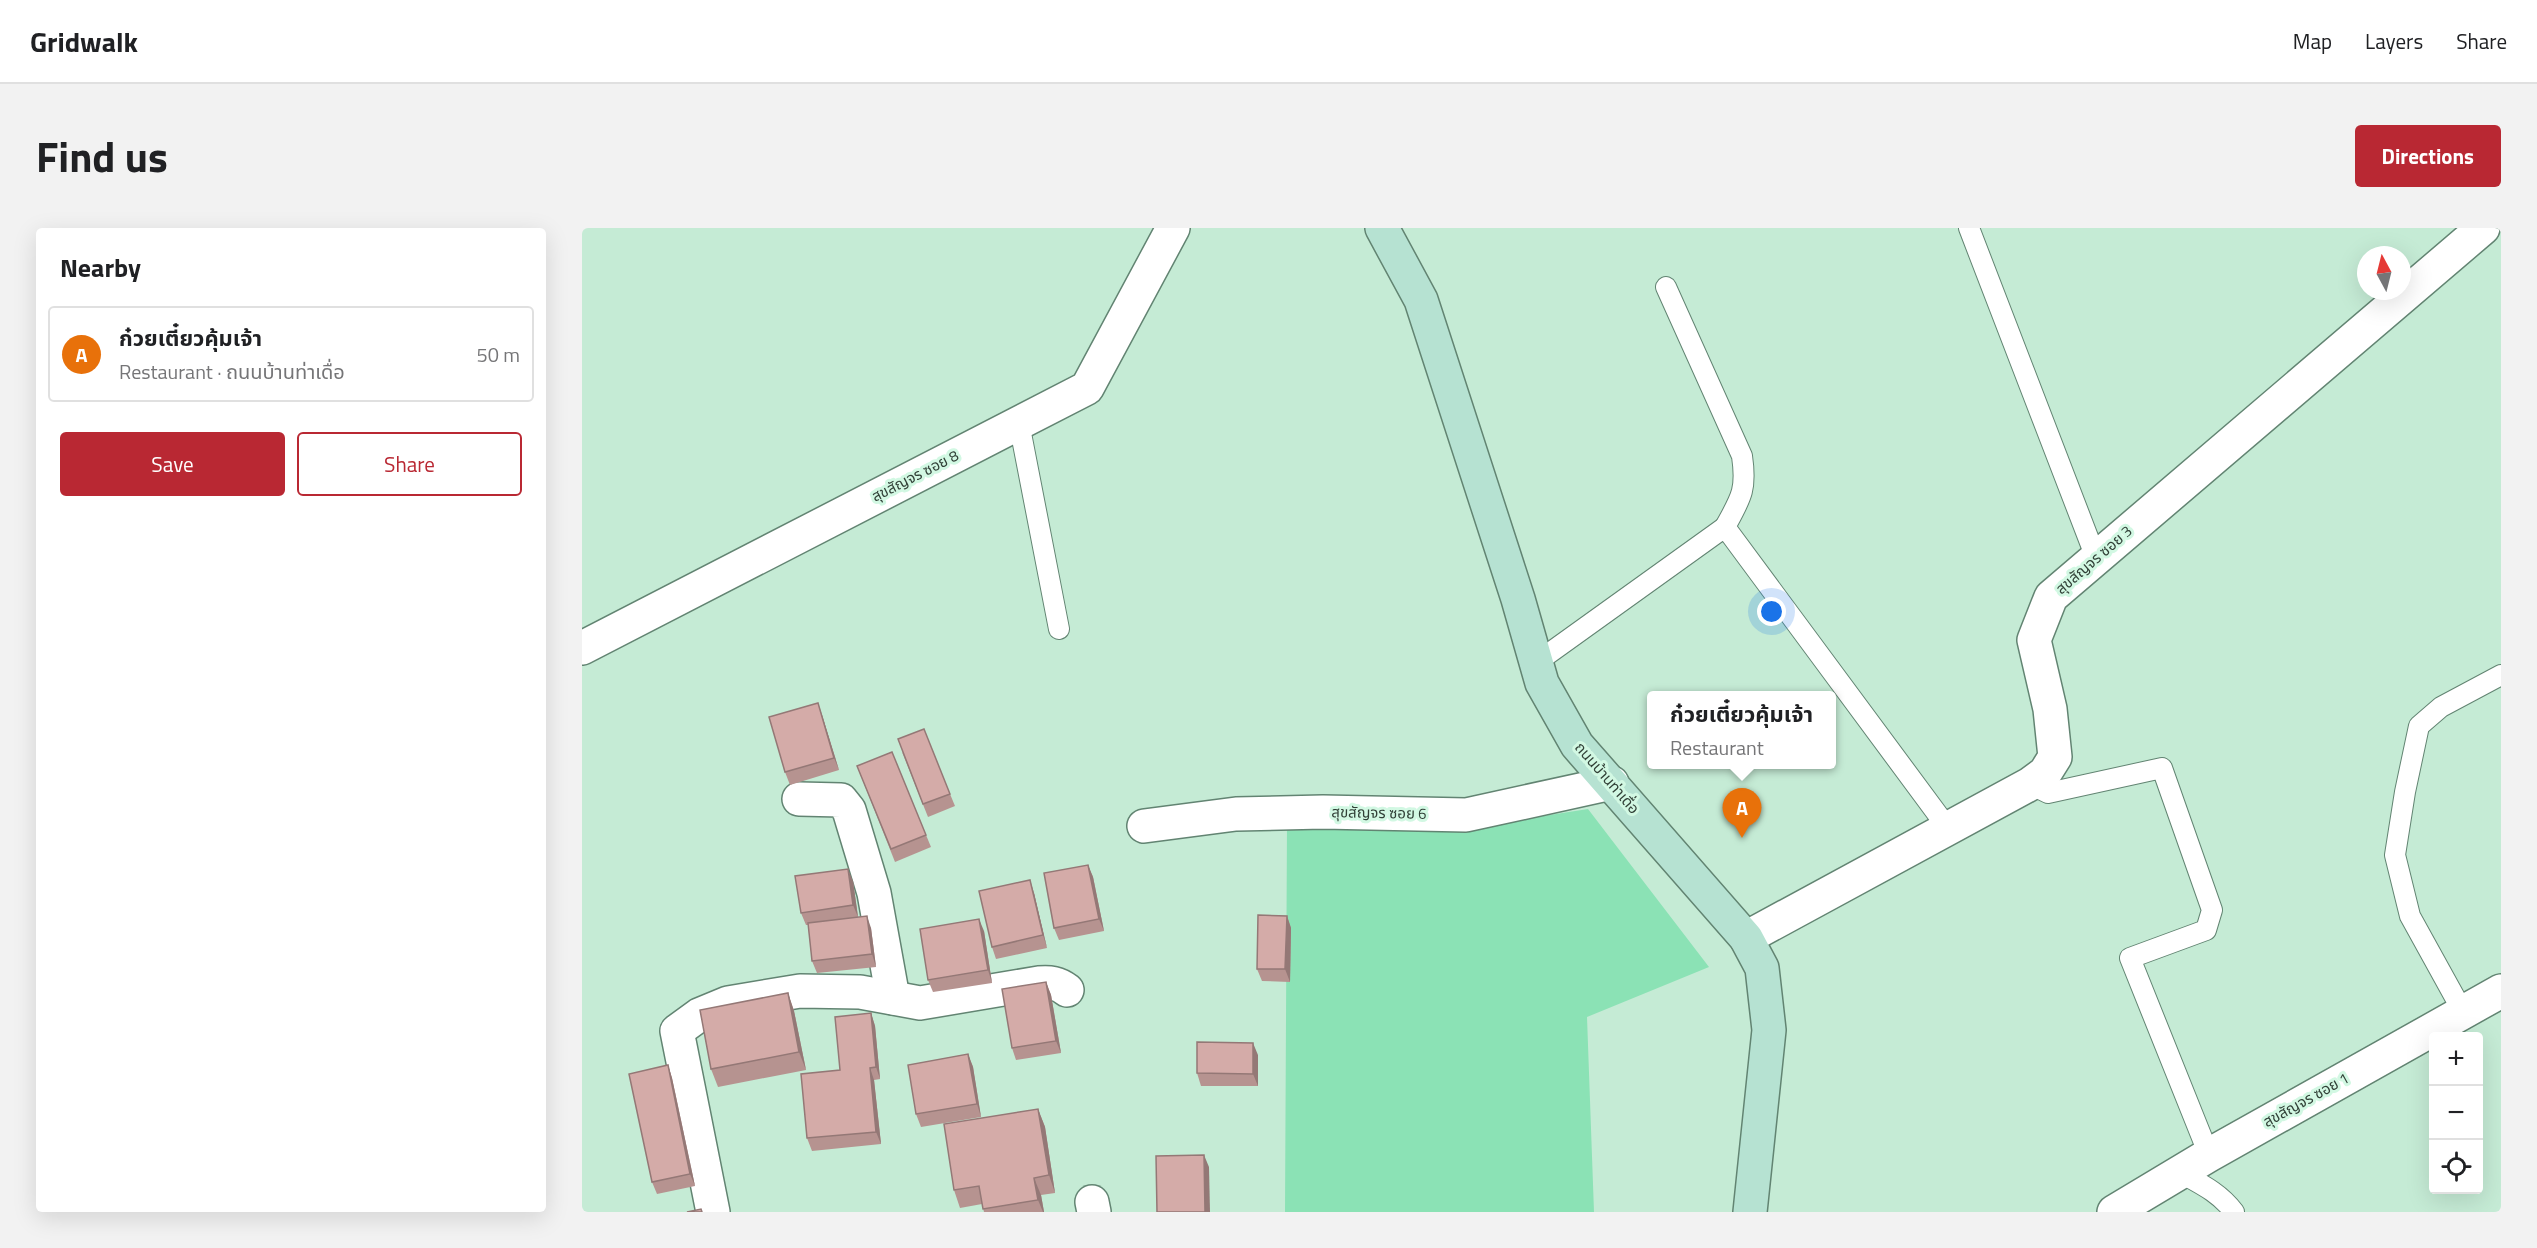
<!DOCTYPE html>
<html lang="en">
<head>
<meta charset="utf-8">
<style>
  body { margin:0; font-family:"Titillium Web","Noto Sans Thai",sans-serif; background:#f2f2f2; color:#202124 }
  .controls { position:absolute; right:18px; bottom:18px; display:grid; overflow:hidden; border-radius:6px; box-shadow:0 6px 24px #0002 }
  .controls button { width:54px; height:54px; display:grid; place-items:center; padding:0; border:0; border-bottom:2px solid #e0e0e0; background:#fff; color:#202124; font:30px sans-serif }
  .compass { position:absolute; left:1775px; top:18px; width:54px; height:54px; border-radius:50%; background:#fff; box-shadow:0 6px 24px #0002; rotate:353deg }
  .you { position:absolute; left:1190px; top:384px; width:21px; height:21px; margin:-15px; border:4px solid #fff; border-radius:50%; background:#1a73e8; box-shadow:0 0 0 9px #1a73e833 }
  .badge { display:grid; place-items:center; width:39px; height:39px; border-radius:50%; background:#b92833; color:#fff; font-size:20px; font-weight:700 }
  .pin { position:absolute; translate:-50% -50px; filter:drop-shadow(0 2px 3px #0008) }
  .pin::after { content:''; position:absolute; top:32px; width:21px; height:18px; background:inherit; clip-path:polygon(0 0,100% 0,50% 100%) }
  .popup { position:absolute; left:1065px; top:463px; width:189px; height:78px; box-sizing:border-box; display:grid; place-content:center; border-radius:6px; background:#fff; filter:drop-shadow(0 2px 4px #0005); font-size:20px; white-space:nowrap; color:#757577 }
  .popup b { font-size:22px; color:#202124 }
  .popup::after { content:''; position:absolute; left:50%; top:100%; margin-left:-12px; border:12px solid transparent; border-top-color:#fff }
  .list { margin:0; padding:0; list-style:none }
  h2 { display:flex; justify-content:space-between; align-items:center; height:78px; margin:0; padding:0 24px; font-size:26px }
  h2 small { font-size:20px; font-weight:400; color:#757577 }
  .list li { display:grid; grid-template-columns:39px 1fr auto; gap:18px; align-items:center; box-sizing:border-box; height:96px; margin:0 12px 12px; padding:0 12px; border:2px solid #e0e0e0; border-radius:6px }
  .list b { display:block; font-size:22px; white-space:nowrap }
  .list p { margin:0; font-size:20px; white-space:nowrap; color:#757577 }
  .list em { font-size:20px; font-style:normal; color:#757577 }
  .actions { display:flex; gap:12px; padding:18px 24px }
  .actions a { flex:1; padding:14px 0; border:2px solid #b92833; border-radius:6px; text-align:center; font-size:21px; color:#b92833 }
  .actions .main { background:#b92833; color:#fff }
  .icon { flex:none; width:33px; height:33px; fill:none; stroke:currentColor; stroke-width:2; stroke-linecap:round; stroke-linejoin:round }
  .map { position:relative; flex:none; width:1919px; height:984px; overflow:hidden; border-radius:6px }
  header { display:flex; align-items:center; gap:36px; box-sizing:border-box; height:84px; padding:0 30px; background:#fff; border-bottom:2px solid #e0e0e0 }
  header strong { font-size:28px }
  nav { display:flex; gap:33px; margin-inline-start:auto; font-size:21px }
  .intro { display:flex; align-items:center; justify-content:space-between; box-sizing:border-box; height:144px; padding:0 36px }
  h1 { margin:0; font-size:42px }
  .button { padding:15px 27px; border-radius:6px; background:#b92833; color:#fff; font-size:21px; font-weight:700 }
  main { display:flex; gap:36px; padding:0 36px }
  aside { flex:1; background:#fff; border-radius:6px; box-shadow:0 6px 24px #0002 }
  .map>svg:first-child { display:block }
  .green { fill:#8be2b5 }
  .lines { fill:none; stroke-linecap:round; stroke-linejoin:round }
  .lane-casing { stroke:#628472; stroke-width:22 }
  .street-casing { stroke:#628472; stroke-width:36 }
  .secondary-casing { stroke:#628472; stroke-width:36 }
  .lane { stroke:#fff; stroke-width:20 }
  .street { stroke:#fff; stroke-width:33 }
  .secondary { stroke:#b6e2d2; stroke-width:33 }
  .wall { fill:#b69390 }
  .shaded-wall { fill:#947876 }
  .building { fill:#d4aba8; stroke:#947876; stroke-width:1.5 }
  .labels { text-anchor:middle; stroke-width:6; stroke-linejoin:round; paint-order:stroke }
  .street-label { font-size:15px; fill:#314037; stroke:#d2f8e3 }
</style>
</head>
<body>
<header>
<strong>Gridwalk</strong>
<nav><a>Map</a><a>Layers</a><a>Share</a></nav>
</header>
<div class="intro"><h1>Find us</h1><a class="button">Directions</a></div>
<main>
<aside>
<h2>Nearby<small></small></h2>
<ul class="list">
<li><span class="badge" style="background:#e8710a">A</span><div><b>ก๋วยเตี๋ยวคุ้มเจ้า</b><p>Restaurant · ถนนบ้านท่าเดื่อ</p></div><em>50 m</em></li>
</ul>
<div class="actions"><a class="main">Save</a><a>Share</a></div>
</aside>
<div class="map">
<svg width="1919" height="984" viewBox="0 0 1919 984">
  <rect width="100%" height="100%" fill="#c5ebd5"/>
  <polygon class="green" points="1006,581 1127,739 1005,789 1012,984 703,984 705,596 891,599"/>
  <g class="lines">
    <defs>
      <g id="lane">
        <polyline points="1387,0 1514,330"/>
        <path d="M 1084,59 L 1160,228 C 1165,262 1159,270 1143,299"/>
        <polyline points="437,195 477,401"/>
        <polyline points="955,434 1143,299 1365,599"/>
        <polyline points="1448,556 1466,565 1580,540 1630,682 1624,702 1548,730 1627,927"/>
        <polyline points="1881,784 1828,688 1813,627 1823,564 1837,498 1859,479 1919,447"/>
        <path d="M 1599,945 C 1619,956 1638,965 1652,984"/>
      </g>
      <g id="street">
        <polyline points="0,420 505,160 591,0"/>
        <polyline points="217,571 259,572 267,582 292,665 311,770"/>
        <polyline points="562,598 654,586 741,584 884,587 1030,555"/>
        <polyline points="1164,710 1448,556 1463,545 1473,529 1468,481 1452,412 1469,369 1901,0"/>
        <polyline points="510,974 512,984"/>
        <path d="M 131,984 L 95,803 L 117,787 L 146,775 L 218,763 L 278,764 L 338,775 L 457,755 C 468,754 476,755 485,762"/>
        <polyline points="1532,984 1627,927 1919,763"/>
      </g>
      <polyline id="secondary" points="800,0 839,72 936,371 960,455 995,517 1164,710 1180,740 1187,802 1168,984"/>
    </defs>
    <use href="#lane" class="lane-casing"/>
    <use href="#street" class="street-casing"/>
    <use href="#secondary" class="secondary-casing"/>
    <use href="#lane" class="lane"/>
    <use href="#street" class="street"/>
    <use href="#secondary" class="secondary"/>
  </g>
  <g class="wall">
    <polygon points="240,487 257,542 208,557 203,544"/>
    <polygon points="320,524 368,566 373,578 346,589"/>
    <polygon points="275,538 344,607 349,619 313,634"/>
    <polygon points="506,637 511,649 522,703 477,712 472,700"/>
    <polygon points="271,653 276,689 289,700 294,739 235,745 230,733 226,697 224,697 219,685"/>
    <polygon points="452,665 465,720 414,731 410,719"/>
    <polygon points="705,688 709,700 708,754 680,753 675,741"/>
    <polygon points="402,703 410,755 351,764 346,752"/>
    <polygon points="464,754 469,767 479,825 434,832 430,820"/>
    <polygon points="206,765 212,783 224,842 136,859 129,841"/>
    <polygon points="289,785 293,798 298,851 292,852 299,916 230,923 225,910"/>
    <polygon points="386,826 391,839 399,889 339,899 334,886"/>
    <polygon points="676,827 676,858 619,858 615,845"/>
    <polygon points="86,837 90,850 113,958 75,966 70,954"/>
    <polygon points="456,881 463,899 473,965 459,967 462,984 402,984 400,976 378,980 372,962"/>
  </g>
  <g class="shaded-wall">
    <polygon points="236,475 240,487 257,542 252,530"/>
    <polygon points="506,637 511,649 522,703 517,691"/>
    <polygon points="266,641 271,653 276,689 271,677"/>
    <polygon points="448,652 452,665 465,720 461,707"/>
    <polygon points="285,688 289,700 294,739 290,726"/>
    <polygon points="705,688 709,700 708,754 703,741"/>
    <polygon points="397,691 402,703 410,755 406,742"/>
    <polygon points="464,754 469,767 479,825 474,813"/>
    <polygon points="206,765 212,783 224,842 217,824"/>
    <polygon points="289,785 293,798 298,851 294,839"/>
    <polygon points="671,815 676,827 676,858 671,846"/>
    <polygon points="386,826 391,839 399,889 395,876"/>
    <polygon points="86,837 90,850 113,958 108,946"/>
    <polygon points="288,840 292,852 299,916 294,904"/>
    <polygon points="456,881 463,899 473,965 467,947"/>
    <polygon points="622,927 627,939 628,984 623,984"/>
    <polygon points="452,950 459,967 462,984 461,984 456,972"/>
  </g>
  <g class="building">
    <polygon points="236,475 252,530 203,544 187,489"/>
    <polygon points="342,501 368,566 341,576 316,511"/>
    <polygon points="310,524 344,607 309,621 275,538"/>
    <polygon points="506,637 517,691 472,700 462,645"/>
    <polygon points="266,641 271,677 219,685 213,648"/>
    <polygon points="448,652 461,707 410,719 397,663"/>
    <polygon points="676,687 705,688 703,741 675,741"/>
    <polygon points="285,688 290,726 230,733 226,695"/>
    <polygon points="397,691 406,742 346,752 338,701"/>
    <polygon points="464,754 474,813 430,820 420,761"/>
    <polygon points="206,765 217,824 129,841 118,782"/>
    <polygon points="289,785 294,839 288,840 294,904 225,910 219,846 258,842 253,789"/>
    <polygon points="615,814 671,815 671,846 615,845"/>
    <polygon points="386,826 395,876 334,886 326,837"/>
    <polygon points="86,837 108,946 70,954 47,846"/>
    <polygon points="456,881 467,947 452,950 456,972 401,981 397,958 372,962 362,896"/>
    <polygon points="622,927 623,984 575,984 574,928"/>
    <polygon points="119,981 120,984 105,984"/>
  </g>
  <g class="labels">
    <g class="street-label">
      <text transform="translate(333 248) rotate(-27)" y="5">สุขสัญจร ซอย 8</text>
      <text transform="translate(1512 332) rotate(-41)" y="5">สุขสัญจร ซอย 3</text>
      <text transform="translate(1025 550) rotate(49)" y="5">ถนนบ้านท่าเดื่อ</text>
      <text transform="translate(797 585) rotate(1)" y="5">สุขสัญจร ซอย 6</text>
      <text transform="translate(1724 872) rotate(-29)" y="5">สุขสัญจร ซอย 1</text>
    </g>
  </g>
</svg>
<div class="controls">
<button>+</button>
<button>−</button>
<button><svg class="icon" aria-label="locate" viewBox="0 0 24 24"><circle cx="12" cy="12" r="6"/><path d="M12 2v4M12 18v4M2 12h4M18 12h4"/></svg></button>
</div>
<svg class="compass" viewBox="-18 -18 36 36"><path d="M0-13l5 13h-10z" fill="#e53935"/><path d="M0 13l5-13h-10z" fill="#757577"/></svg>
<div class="you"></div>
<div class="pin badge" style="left:1160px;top:610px;background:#e8710a">A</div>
<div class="popup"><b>ก๋วยเตี๋ยวคุ้มเจ้า</b>Restaurant</div>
</div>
</main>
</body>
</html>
